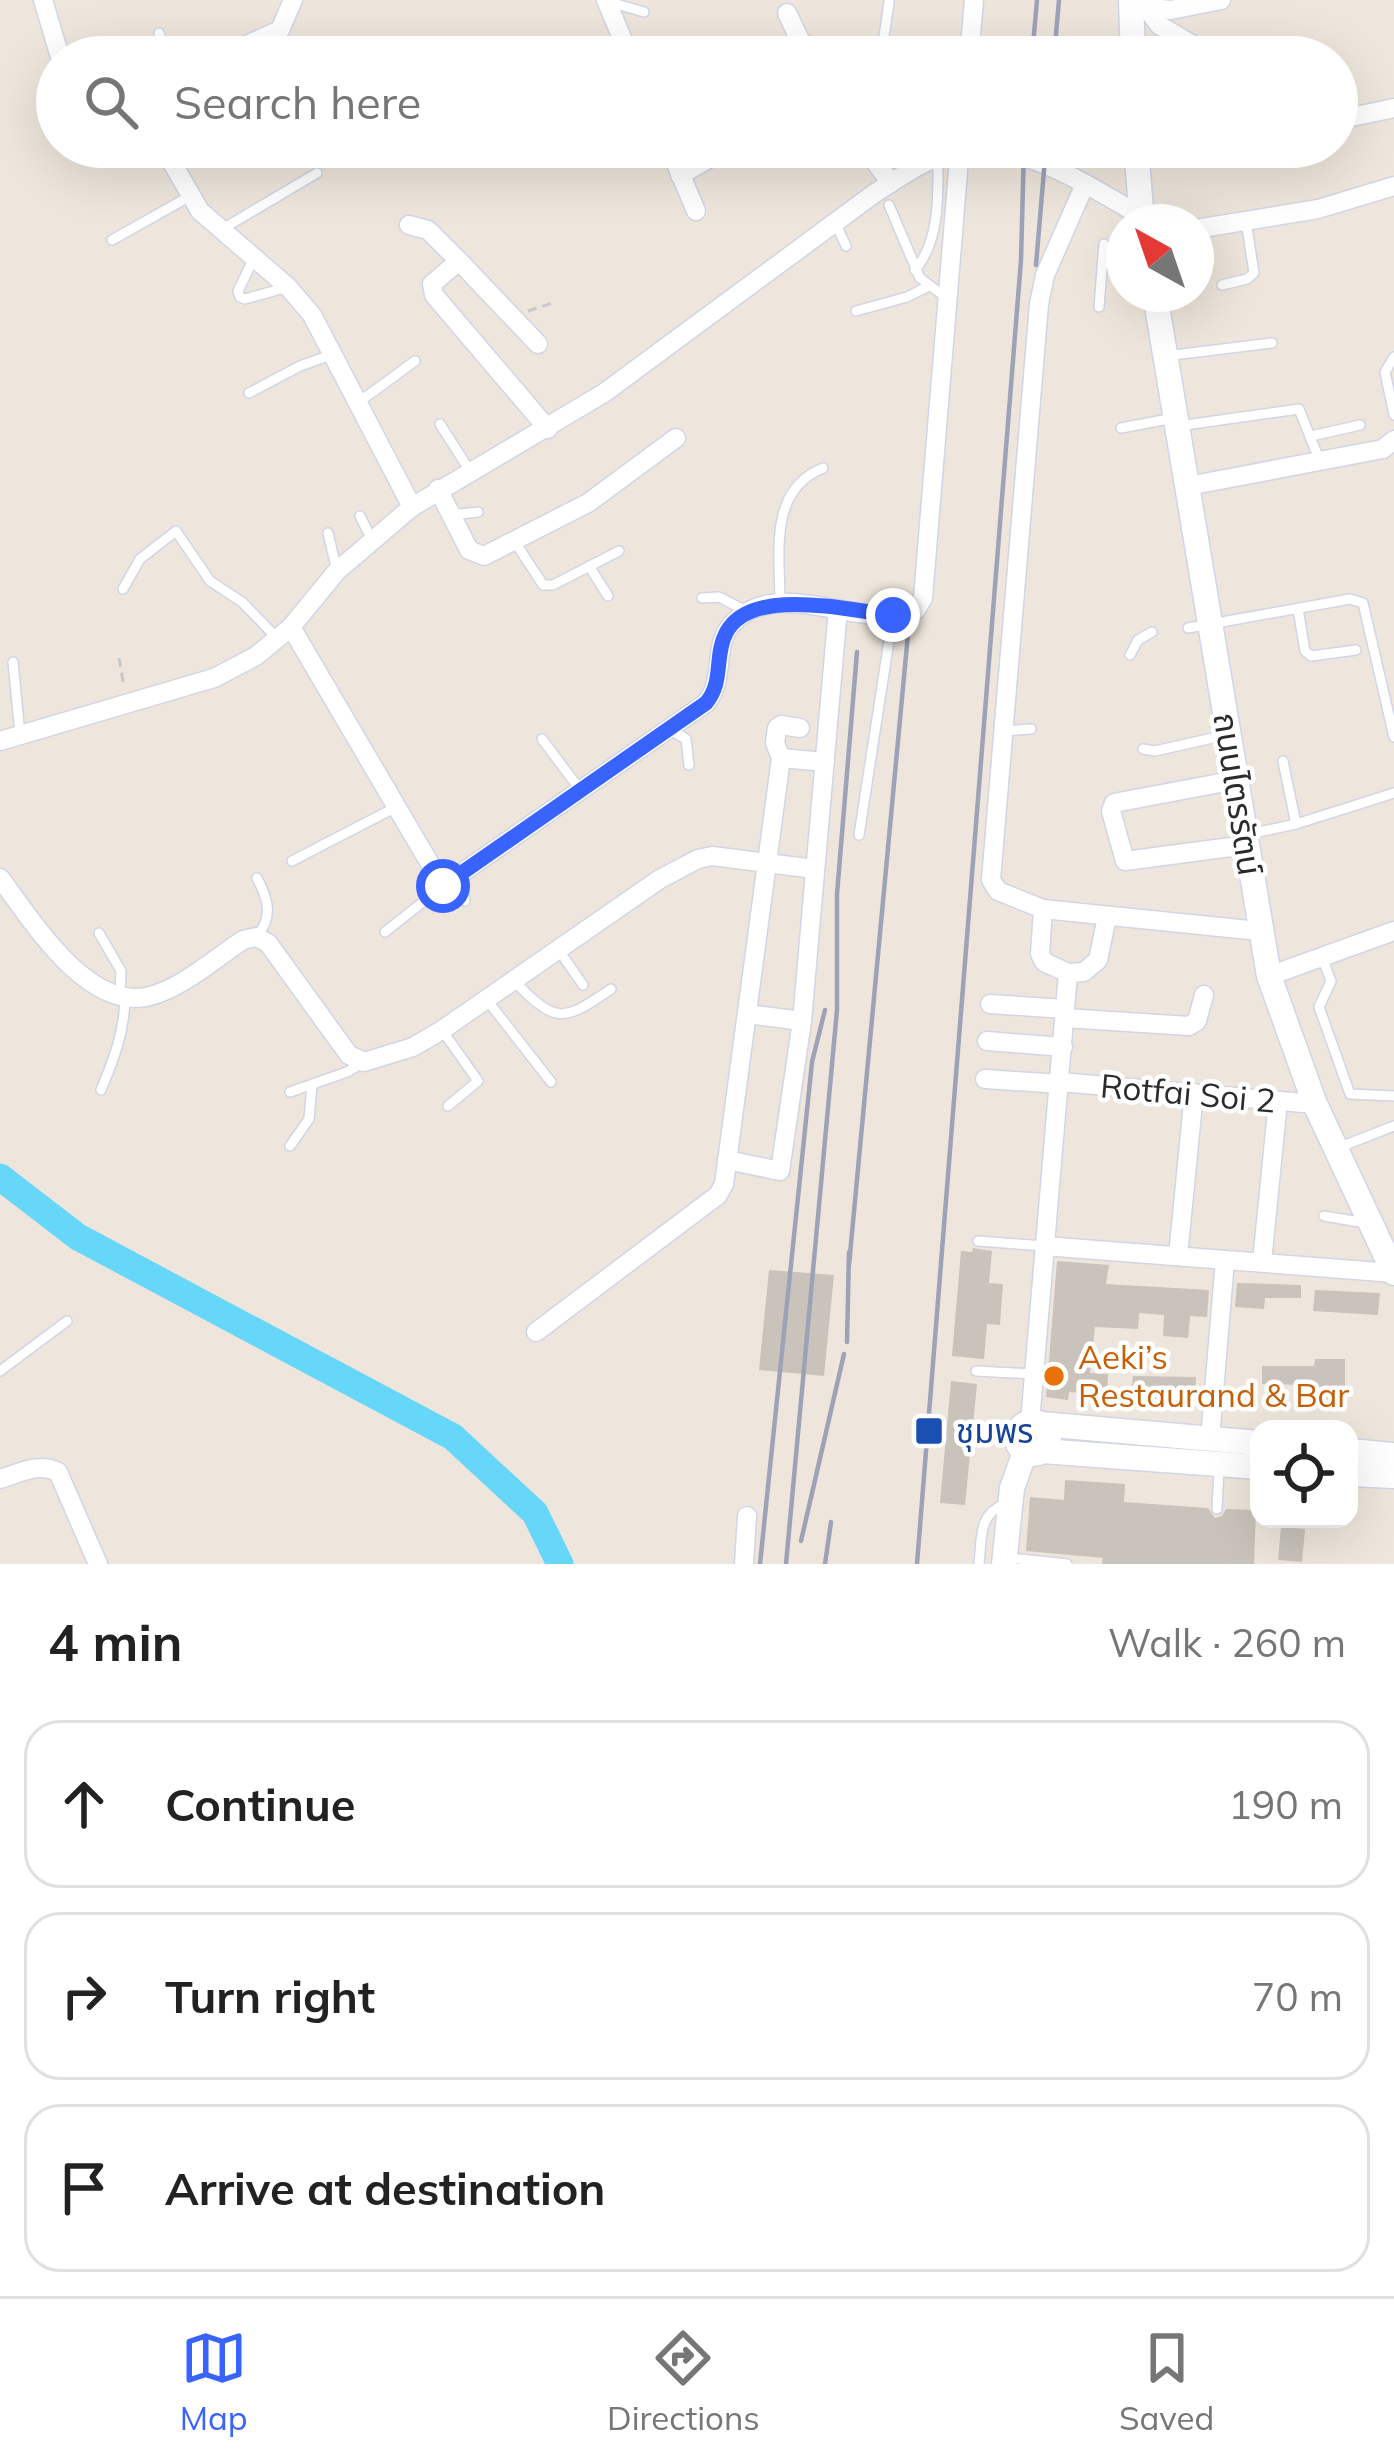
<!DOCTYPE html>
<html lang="en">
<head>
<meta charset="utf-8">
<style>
  body { margin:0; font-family:Mulish,"Noto Sans Thai",sans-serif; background:#f2f2f2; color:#222 }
  .controls { position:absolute; right:36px; bottom:36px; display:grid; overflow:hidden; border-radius:24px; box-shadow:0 12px 48px #0002 }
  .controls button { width:108px; height:108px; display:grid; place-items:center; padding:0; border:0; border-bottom:3px solid #e0e0e0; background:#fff; color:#222; font:60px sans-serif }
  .compass { position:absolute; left:1106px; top:204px; width:108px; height:108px; border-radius:50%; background:#fff; box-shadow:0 12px 48px #0002; rotate:320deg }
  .stop { position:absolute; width:36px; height:36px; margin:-27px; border:9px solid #3863ff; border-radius:50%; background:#fff }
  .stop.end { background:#3863ff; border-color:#fff; box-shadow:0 3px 12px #0008 }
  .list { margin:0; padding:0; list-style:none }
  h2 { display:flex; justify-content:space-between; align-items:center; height:156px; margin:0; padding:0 48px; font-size:51px }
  h2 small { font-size:39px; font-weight:400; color:#767676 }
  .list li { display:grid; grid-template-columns:78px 1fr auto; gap:36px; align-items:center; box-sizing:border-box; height:168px; margin:0 24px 24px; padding:0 24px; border:3px solid #e0e0e0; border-radius:36px }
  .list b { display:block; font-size:45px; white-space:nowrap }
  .list em { font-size:39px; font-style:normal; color:#767676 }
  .icon { flex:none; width:66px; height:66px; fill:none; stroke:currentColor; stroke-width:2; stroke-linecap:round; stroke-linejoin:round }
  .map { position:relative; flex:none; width:1394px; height:1564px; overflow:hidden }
  .search { position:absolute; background:#fff; box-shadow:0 12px 48px #0002; left:36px; right:36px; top:36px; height:132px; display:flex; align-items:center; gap:30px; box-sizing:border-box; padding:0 42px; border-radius:66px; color:#767676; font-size:45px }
  .sheet { height:732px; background:#fff }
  nav { display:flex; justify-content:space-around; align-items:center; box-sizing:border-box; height:168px; border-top:3px solid #e0e0e0; background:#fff; font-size:33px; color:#767676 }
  nav a { display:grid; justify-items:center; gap:6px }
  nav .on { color:#3863ff }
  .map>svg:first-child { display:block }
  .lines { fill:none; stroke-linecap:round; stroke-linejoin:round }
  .river { stroke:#66d6f9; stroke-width:27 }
  .building { fill:#c9c3bb }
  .lane-casing { stroke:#d1d5e5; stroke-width:12 }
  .street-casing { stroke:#d1d5e5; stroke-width:21 }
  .secondary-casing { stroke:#d1d5e5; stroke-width:27 }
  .path { stroke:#c8c8c8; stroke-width:3; stroke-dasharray:9 6; stroke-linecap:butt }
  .lane { stroke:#fff; stroke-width:9 }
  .street { stroke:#fff; stroke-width:18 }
  .secondary { stroke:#fff; stroke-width:24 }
  .rail { stroke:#9ea2b7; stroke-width:4.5 }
  .route { stroke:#3863ff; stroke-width:15 }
  .food-dot { fill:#e8710a; stroke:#fff; stroke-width:4.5 }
  .transit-dot { fill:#1a4fb4; stroke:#fff; stroke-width:4.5 }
  .labels { text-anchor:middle; stroke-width:9; stroke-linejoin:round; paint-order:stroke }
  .street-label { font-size:33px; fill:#2b2b2b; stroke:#fff }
  .food-label { font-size:33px; fill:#c56008; stroke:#fff; text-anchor:start }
  .transit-label { font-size:33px; fill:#164399; stroke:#fff; text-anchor:start }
</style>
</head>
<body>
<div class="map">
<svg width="1394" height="1564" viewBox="0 0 1394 1564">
  <rect width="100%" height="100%" fill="#eee6dc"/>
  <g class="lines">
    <polyline class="river" points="0,1177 78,1237 453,1437 535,1513 560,1564"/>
  </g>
  <g class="building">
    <polygon points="973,1248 992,1251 989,1283 1003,1284 1000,1325 987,1324 984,1359 952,1356 961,1251 972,1252"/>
    <polygon points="1057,1261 1109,1265 1106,1284 1209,1290 1207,1317 1190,1316 1188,1338 1163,1336 1164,1315 1139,1313 1138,1329 1095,1327 1090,1373 1108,1374 1107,1395 1069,1392 1068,1400 1046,1397"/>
    <polygon points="769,1270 834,1275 824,1376 759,1370"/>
    <polygon points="1237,1283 1301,1285 1301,1298 1265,1298 1264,1309 1235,1307"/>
    <polygon points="1315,1290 1380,1293 1378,1315 1313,1311"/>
    <polygon points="1315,1359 1345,1359 1345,1407 1308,1407 1308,1385 1262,1384 1262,1366 1314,1366"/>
    <polygon points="1133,1376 1196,1377 1195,1403 1131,1397"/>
    <polygon points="951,1381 977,1384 965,1505 940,1503"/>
    <polygon points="1065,1480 1125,1484 1124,1502 1208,1508 1215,1518 1222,1516 1226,1509 1256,1510 1254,1564 1102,1564 1103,1558 1026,1551 1030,1497 1064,1500"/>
    <polygon points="1281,1527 1305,1529 1302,1562 1278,1560"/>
  </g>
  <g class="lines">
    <defs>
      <g id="lane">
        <polyline points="606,1 644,12"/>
        <polyline points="159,33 168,57"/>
        <polyline points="881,57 889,2"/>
        <polyline points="889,205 920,278 948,299"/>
        <polyline points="835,222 846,246"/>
        <polyline points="219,231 317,173"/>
        <polyline points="112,240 192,195"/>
        <polyline points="253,260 238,291 240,297 245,299 288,287"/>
        <polyline points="1104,264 1124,264"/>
        <path d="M 915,270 C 940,241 938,195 938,158"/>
        <polyline points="1222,285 1247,279 1254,273 1246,221"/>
        <polyline points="1099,307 1104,244"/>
        <polyline points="856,311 907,297 927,287"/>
        <polyline points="1165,356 1272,343"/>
        <polyline points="1394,357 1385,372 1394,415"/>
        <polyline points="249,393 300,366 331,355"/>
        <polyline points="359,402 415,361"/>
        <polyline points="440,424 470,471"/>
        <polyline points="1178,426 1299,409 1319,459"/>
        <polyline points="1121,428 1174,418"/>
        <polyline points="1311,436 1360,425"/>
        <polyline points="451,515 478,512"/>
        <polyline points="360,516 372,540"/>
        <polyline points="328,533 337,571"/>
        <polyline points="515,542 543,585 553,585 619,551"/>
        <polyline points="589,566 608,596"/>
        <polyline points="123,589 140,559 176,531 210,581 242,602 276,637"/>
        <polyline points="702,598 719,597 748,612"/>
        <path d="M 780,603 C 780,554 768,490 823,468"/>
        <polyline points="1298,609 1305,651 1311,656 1356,650"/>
        <polyline points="1188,628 1350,599 1363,603 1394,737"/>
        <polyline points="1130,655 1138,640 1152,632"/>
        <polyline points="13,662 20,734"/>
        <polyline points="669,729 686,739 689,765"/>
        <polyline points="1004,731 1031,729"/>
        <polyline points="542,739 581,791"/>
        <polyline points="1143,749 1155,751 1226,735"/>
        <polyline points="1283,761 1296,824"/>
        <polyline points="1249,834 1296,824 1394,793"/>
        <polyline points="859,835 893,615"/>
        <polyline points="292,861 398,806"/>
        <polyline points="460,875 465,901"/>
        <polyline points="385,932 443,886"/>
        <polyline points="99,933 121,971 120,995"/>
        <path d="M 256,937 C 274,917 268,899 257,878"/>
        <polyline points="560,952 583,985"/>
        <polyline points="1322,957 1331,981 1319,1007 1350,1094 1394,1096"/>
        <path d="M 515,982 C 556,1024 563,1022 611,989"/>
        <polyline points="487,1000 551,1082"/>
        <polyline points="442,1030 478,1081 448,1106"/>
        <path d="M 101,1090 C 114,1059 125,1030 125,996"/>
        <polyline points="290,1092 347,1072 364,1062"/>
        <polyline points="290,1146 309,1119 312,1085"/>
        <polyline points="1340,1147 1394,1126"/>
        <polyline points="1324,1216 1366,1223"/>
        <polyline points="978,1241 1044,1246"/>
        <polyline points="0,1371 67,1321"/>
        <polyline points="976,1371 1033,1374"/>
        <polyline points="1217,1509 1219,1469"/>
        <polyline points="1010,1558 1067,1564"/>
        <path d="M 979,1564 C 982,1538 978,1514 1005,1504"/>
      </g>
      <g id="street">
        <polyline points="43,0 60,57"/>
        <polyline points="606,0 630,57"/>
        <polyline points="1131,6 1171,10 1221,0"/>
        <polyline points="1148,10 1159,25 1213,57"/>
        <polyline points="787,13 808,57"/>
        <polyline points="220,57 280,30 293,0"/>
        <polyline points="969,57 974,0"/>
        <polyline points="1337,120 1394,108"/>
        <polyline points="163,147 200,211 288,287 312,315 412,507"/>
        <polyline points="669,147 696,211"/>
        <polyline points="864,147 891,183"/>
        <polyline points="680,175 730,147"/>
        <polyline points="409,225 428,230 459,261"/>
        <polyline points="1196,229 1318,209 1394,186"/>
        <polyline points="538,344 459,261 432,284 434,295 548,429"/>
        <polyline points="1188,486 1383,449 1394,440"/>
        <polyline points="438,489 469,550 484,556 588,503 676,438"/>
        <path d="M 291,627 L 443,886 L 706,703 C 726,680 712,646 732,624 C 779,573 862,633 916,610 L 923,598 L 960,147"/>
        <path d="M 0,741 L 214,678 L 256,656 L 291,627 L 337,571 L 412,507 L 604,393 L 875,193 C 901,177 928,156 959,151 C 1023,141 1089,186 1141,216"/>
        <polyline points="781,758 775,743 777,728 781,725 800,728"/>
        <polyline points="1236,780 1114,803 1111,811 1125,861 1246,845"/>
        <path d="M 0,878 C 31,919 85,1008 146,997 C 180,990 214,959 243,940 L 256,937 L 268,943 L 349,1055 L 364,1062 L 413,1047 L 442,1030 L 660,879 L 698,859 L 712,856 L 815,869"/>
        <polyline points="1043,909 1259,931"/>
        <polyline points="1068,973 1084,972 1098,960 1107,917"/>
        <polyline points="1269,976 1394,931"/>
        <polyline points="990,1004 1065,1009"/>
        <polyline points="747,1014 802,1021"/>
        <polyline points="1065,1018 1189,1026 1197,1021 1204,995"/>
        <polyline points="987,1041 1063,1047"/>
        <polyline points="985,1079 1061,1084"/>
        <polyline points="1060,1082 1315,1104"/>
        <polyline points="727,1160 780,1171 802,1021 838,609"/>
        <polyline points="1044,1246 1394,1273"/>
        <polyline points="1178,1256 1194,1093"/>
        <polyline points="1262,1262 1278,1101"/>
        <polyline points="536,1332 718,1195 724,1184 781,758 825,762"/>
        <polyline points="1030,1422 1068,973 1044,962 1040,954 1043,909 998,891 991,880 1039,304 1045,275 1085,184"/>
        <polyline points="1210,1439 1225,1260"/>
        <path d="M 0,1479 C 20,1473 39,1462 58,1472 L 98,1564"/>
        <polyline points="744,1564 747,1516"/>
      </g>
      <g id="secondary">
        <polyline points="1131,0 1133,57"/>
        <polyline points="1136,147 1142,222"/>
        <polyline points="1155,294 1269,976 1315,1104 1394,1273"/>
        <circle cx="1033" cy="1438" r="16"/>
        <polyline points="1041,1424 1259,1443"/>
        <polyline points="1042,1451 1259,1467"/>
        <polyline points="1349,1451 1394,1455"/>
        <polyline points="1349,1474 1394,1476"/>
        <polyline points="1004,1564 1012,1488 1025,1452"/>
      </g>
    </defs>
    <use href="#lane" class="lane-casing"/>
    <use href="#street" class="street-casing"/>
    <use href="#secondary" class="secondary-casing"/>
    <g class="path">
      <polyline points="528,311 553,303"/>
      <polyline points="119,658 124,687"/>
    </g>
    <use href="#lane" class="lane"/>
    <use href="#street" class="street"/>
    <use href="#secondary" class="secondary"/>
    <g class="rail">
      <polyline points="1032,57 1037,0"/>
      <polyline points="1054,57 1059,0"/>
      <polyline points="1036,265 1046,147"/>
      <polyline points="849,1265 908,634"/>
      <polyline points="847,1342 849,1252"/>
      <polyline points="801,1541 844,1354"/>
      <polyline points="760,1564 812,1062 825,1010"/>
      <polyline points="786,1564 837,1010 837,894 857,652"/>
      <polyline points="825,1564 831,1522"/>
      <polyline points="917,1564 1021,260 1024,147"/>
    </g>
  </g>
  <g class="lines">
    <path class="route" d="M 443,886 L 706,703 C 724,682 714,656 726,633 C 751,585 849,611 893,615"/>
  </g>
  <circle class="food-dot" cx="1054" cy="1376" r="12"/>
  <rect class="transit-dot" x="914" y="1416" width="30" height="30" rx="6"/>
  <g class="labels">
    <g class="street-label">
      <text transform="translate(1238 794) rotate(81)" y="12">ถนนไตรรัตน์</text>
      <text transform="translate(1188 1093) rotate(5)" y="12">Rotfai Soi 2</text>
    </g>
    <g class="food-label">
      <text x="1078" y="1369">Aeki’s<tspan x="1078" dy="38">Restaurand &amp; Bar</tspan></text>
    </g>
    <g class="transit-label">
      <text x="956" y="1443">ชุมพร</text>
    </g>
  </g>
</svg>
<div class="controls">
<button><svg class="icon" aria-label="locate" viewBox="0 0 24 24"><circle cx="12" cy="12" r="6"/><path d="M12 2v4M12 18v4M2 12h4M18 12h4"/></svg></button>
</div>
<svg class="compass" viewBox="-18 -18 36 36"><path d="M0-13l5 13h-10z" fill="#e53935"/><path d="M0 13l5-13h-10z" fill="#767676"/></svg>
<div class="stop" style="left:443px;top:886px"></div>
<div class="stop end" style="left:893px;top:615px"></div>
<div class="search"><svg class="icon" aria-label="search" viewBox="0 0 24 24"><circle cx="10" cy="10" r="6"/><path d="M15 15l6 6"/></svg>Search here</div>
</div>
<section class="sheet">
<h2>4 min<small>Walk · 260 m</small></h2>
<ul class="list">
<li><svg class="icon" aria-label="ahead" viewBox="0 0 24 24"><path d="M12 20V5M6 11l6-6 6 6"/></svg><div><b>Continue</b></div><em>190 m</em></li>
<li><svg class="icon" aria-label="right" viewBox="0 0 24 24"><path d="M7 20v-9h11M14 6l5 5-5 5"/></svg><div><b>Turn right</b></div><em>70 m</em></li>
<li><svg class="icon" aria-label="arrive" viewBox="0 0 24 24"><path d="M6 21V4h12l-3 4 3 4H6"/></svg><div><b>Arrive at destination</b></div></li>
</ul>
</section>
<nav>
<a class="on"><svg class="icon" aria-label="map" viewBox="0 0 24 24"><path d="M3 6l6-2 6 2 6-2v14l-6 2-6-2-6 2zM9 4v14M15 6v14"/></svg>Map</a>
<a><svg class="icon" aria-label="directions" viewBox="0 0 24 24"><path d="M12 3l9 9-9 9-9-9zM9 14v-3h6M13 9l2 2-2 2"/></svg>Directions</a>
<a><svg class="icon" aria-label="saved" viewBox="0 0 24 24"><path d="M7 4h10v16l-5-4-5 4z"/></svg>Saved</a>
</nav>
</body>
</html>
